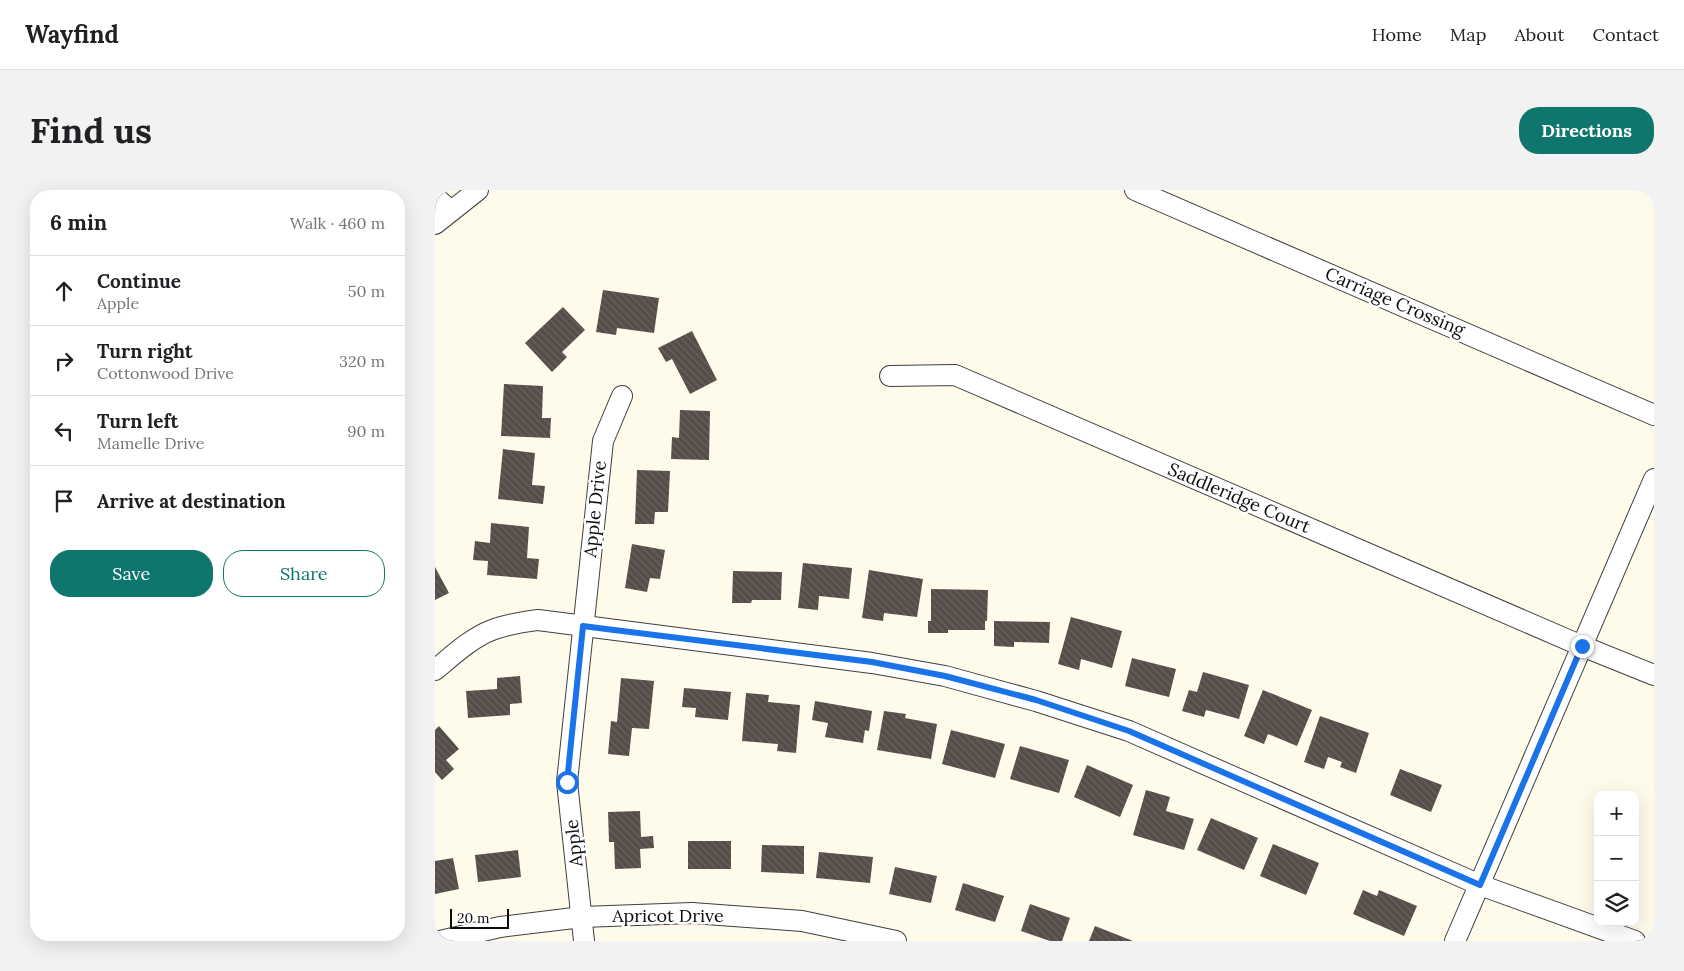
<!DOCTYPE html>
<html lang="en">
<head>
<meta charset="utf-8">
<style>
  body { margin:0; font-family:Lora,serif; background:#f2f2f2; color:#202124 }
  .controls { position:absolute; right:15px; bottom:15px; display:grid; overflow:hidden; border-radius:10px; box-shadow:0 5px 20px #0002 }
  .controls button { width:45px; height:45px; display:grid; place-items:center; padding:0; border:0; border-bottom:1px solid #e0e0e0; background:#fff; color:#202124; font:25px sans-serif }
  .scale { position:absolute; left:15px; bottom:12px; width:59px; box-sizing:border-box; padding-left:5px; border:2px solid #0c0c0c; border-top:0; font-size:14px; line-height:18px; white-space:nowrap; color:#0c0c0c; -webkit-text-stroke:4px #fff; paint-order:stroke }
  .stop { position:absolute; width:15px; height:15px; margin:-11px; border:4px solid #1a73e8; border-radius:50%; background:#fff }
  .stop.end { background:#1a73e8; border-color:#fff; box-shadow:0 1px 5px #0008 }
  .list { margin:0; padding:0; list-style:none }
  h2 { display:flex; justify-content:space-between; align-items:center; height:65px; margin:0; padding:0 20px; font-size:21px }
  h2 small { font-size:16px; font-weight:400; color:#757577 }
  .list li { display:grid; grid-template-columns:32px 1fr auto; gap:15px; align-items:center; box-sizing:border-box; height:70px; padding:0 20px; border-top:1px solid #e0e0e0 }
  .list b { display:block; font-size:19px; white-space:nowrap }
  .list p { margin:0; font-size:16px; white-space:nowrap; color:#757577 }
  .list em { font-size:16px; font-style:normal; color:#757577 }
  .actions { display:flex; gap:10px; padding:15px 20px }
  .actions a { flex:1; padding:11px 0; border:1px solid #0f766e; border-radius:20px; text-align:center; font-size:18px; color:#0f766e }
  .actions .main { background:#0f766e; color:#fff }
  .icon { flex:none; width:28px; height:28px; fill:none; stroke:currentColor; stroke-width:2; stroke-linecap:round; stroke-linejoin:round }
  .map { position:relative; flex:none; width:1219px; height:751px; overflow:hidden; border-radius:20px }
  header { display:flex; align-items:center; gap:30px; box-sizing:border-box; height:70px; padding:0 25px; background:#fff; border-bottom:1px solid #e0e0e0 }
  header strong { font-size:24px }
  nav { display:flex; gap:28px; margin-inline-start:auto; font-size:18px }
  .intro { display:flex; align-items:center; justify-content:space-between; box-sizing:border-box; height:120px; padding:0 30px }
  h1 { margin:0; font-size:35px }
  .button { padding:12px 22px; border-radius:20px; background:#0f766e; color:#fff; font-size:18px; font-weight:700 }
  main { display:flex; gap:30px; padding:0 30px }
  aside { flex:1; background:#fff; border-radius:20px; box-shadow:0 5px 20px #0002 }
  .map>svg:first-child { display:block }
  .building { fill:url(#building-back-hatch) }
  .lines { fill:none; stroke-linecap:round; stroke-linejoin:round }
  .minor-casing { stroke:#3f3f3f; stroke-width:22 }
  .minor { stroke:#fff; stroke-width:20 }
  .route { stroke:#1a73e8; stroke-width:6 }
  .labels { text-anchor:middle; stroke-width:5; stroke-linejoin:round; paint-order:stroke }
  .street-label { font-size:18px; fill:#0c0c0c; stroke:#fff }
</style>
</head>
<body>
<header>
<strong>Wayfind</strong>
<nav><a>Home</a><a>Map</a><a>About</a><a>Contact</a></nav>
</header>
<div class="intro"><h1>Find us</h1><a class="button">Directions</a></div>
<main>
<aside>
<h2>6 min<small>Walk · 460 m</small></h2>
<ul class="list">
<li><svg class="icon" aria-label="ahead" viewBox="0 0 24 24"><path d="M12 20V5M6 11l6-6 6 6"/></svg><div><b>Continue</b><p>Apple</p></div><em>50 m</em></li>
<li><svg class="icon" aria-label="right" viewBox="0 0 24 24"><path d="M7 20v-9h11M14 6l5 5-5 5"/></svg><div><b>Turn right</b><p>Cottonwood Drive</p></div><em>320 m</em></li>
<li><svg class="icon" aria-label="left" viewBox="0 0 24 24"><path d="M17 20v-9H6M10 6l-5 5 5 5"/></svg><div><b>Turn left</b><p>Mamelle Drive</p></div><em>90 m</em></li>
<li><svg class="icon" aria-label="arrive" viewBox="0 0 24 24"><path d="M6 21V4h12l-3 4 3 4H6"/></svg><div><b>Arrive at destination</b></div></li>
</ul>
<div class="actions"><a class="main">Save</a><a>Share</a></div>
</aside>
<div class="map">
<svg width="1219" height="751" viewBox="0 0 1219 751">
  <defs>
    <pattern id="building-back-hatch" width="6" height="6" patternUnits="userSpaceOnUse" patternTransform="scale(1.25)"><rect width="6" height="6" fill="#554d48"/><path d="M-1 5l2 2M0 0l6 6M5-1l2 2" fill="none" stroke="#68625e"/></pattern>
  </defs>
  <rect width="100%" height="100%" fill="#fffbeb"/>
  <g class="building">
    <polygon points="168,100 224,108 219,143 182,138 181,145 161,142"/>
    <polygon points="128,117 150,140 127,162 132,167 117,182 90,153"/>
    <polygon points="257,141 282,190 255,204 237,169 231,172 223,158"/>
    <polygon points="69,194 108,196 107,228 116,228 115,248 66,246"/>
    <polygon points="245,220 275,221 274,270 236,269 237,247 244,248"/>
    <polygon points="68,259 100,263 97,295 110,296 108,314 63,309"/>
    <polygon points="202,280 235,281 233,322 220,322 219,334 200,334"/>
    <polygon points="56,333 94,337 92,368 104,369 102,389 52,385 53,371 38,370 40,351 55,353"/>
    <polygon points="197,354 230,360 225,389 215,388 212,402 190,398"/>
    <polygon points="368,373 417,378 414,409 384,406 383,420 363,418"/>
    <polygon points="0,377 14,403 0,410"/>
    <polygon points="434,380 488,389 482,427 449,423 448,431 427,428"/>
    <polygon points="298,381 347,382 346,410 317,410 316,413 297,413"/>
    <polygon points="496,399 553,400 552,431 550,431 550,440 513,440 513,443 493,443 493,431 496,431"/>
    <polygon points="636,427 687,441 677,478 646,469 644,480 623,474"/>
    <polygon points="559,431 615,432 614,453 579,452 579,457 559,456"/>
    <polygon points="697,468 741,479 734,507 690,496"/>
    <polygon points="768,482 814,495 804,529 771,520 769,527 747,521 754,500 762,502"/>
    <polygon points="85,486 87,513 75,514 75,525 33,528 31,501 62,499 62,488"/>
    <polygon points="186,488 219,491 214,539 197,538 194,566 173,564 176,531 182,532"/>
    <polygon points="249,498 296,502 293,530 260,527 261,518 247,517"/>
    <polygon points="828,500 877,520 862,556 833,544 829,554 809,546"/>
    <polygon points="311,503 334,505 333,512 365,515 361,563 342,561 343,554 307,551"/>
    <polygon points="380,511 437,521 434,541 430,540 428,553 390,547 393,533 377,530"/>
    <polygon points="449,521 471,524 470,528 502,534 496,569 442,560"/>
    <polygon points="885,526 934,543 921,583 905,577 907,572 893,567 889,579 869,572"/>
    <polygon points="4,536 24,559 11,570 19,579 7,590 0,582 0,540"/>
    <polygon points="516,540 570,554 560,588 507,574"/>
    <polygon points="585,556 634,570 624,603 575,589"/>
    <polygon points="652,575 698,595 685,627 639,607"/>
    <polygon points="965,579 1007,595 996,622 955,605"/>
    <polygon points="711,600 735,607 731,621 759,629 749,660 698,645"/>
    <polygon points="205,621 206,647 218,646 219,658 205,659 206,678 180,679 179,652 174,652 173,622"/>
    <polygon points="776,628 823,648 809,680 762,660"/>
    <rect x="253" y="651" width="43" height="28"/>
    <polygon points="838,654 884,673 871,705 825,686"/>
    <polygon points="327,655 369,656 369,684 326,682"/>
    <polygon points="83,660 86,687 43,692 40,665"/>
    <polygon points="384,662 438,667 435,693 381,688"/>
    <polygon points="18,668 24,699 0,704 0,671"/>
    <polygon points="460,677 502,686 496,713 454,704"/>
    <polygon points="528,693 569,706 560,732 520,720"/>
    <polygon points="928,700 942,706 944,700 982,716 969,746 918,724"/>
    <polygon points="595,714 635,728 627,751 615,751 586,741"/>
    <polygon points="660,736 698,751 654,751"/>
  </g>
  <g class="lines">
    <defs>
      <g id="minor">
        <polyline points="700,0 1219,225"/>
        <polyline points="0,7 16,21"/>
        <polyline points="0,34 43,0"/>
        <polyline points="455,186 520,185 1147,456 1219,485"/>
        <path d="M 0,480 C 17,466 36,448 57,440 C 72,434 88,432 103,430 L 437,473 L 510,486 L 601,511 L 694,541 L 1045,695 L 1200,751"/>
        <polyline points="5,751 65,737 147,727 257,723 367,731 461,751"/>
        <polyline points="149,751 132,592 168,251 187,206"/>
        <polyline points="1020,751 1219,289"/>
      </g>
    </defs>
    <use href="#minor" class="minor-casing"/>
    <use href="#minor" class="minor"/>
  </g>
  <g class="lines">
    <polyline class="route" points="132,592 148,436 171,439 437,472 510,486 601,510 694,541 1045,695 1147,456"/>
  </g>
  <g class="labels">
    <g class="street-label">
      <text transform="translate(960 112) rotate(23)" y="6">Carriage Crossing</text>
      <text transform="translate(804 308) rotate(23)" y="6">Saddleridge Court</text>
      <text transform="translate(160 319) rotate(-84)" y="6">Apple Drive</text>
      <text transform="translate(139 653) rotate(-96)" y="6">Apple</text>
      <text x="233" y="732">Apricot Drive</text>
    </g>
  </g>
</svg>
<div class="controls">
<button>+</button>
<button>−</button>
<button><svg class="icon" aria-label="layers" viewBox="0 0 24 24"><path d="M12 4l9 5-9 5-9-5zM3 14l9 5 9-5"/></svg></button>
</div>
<div class="scale">20 m</div>
<div class="stop" style="left:132px;top:592px"></div>
<div class="stop end" style="left:1147px;top:456px"></div>
</div>
</main>
</body>
</html>
